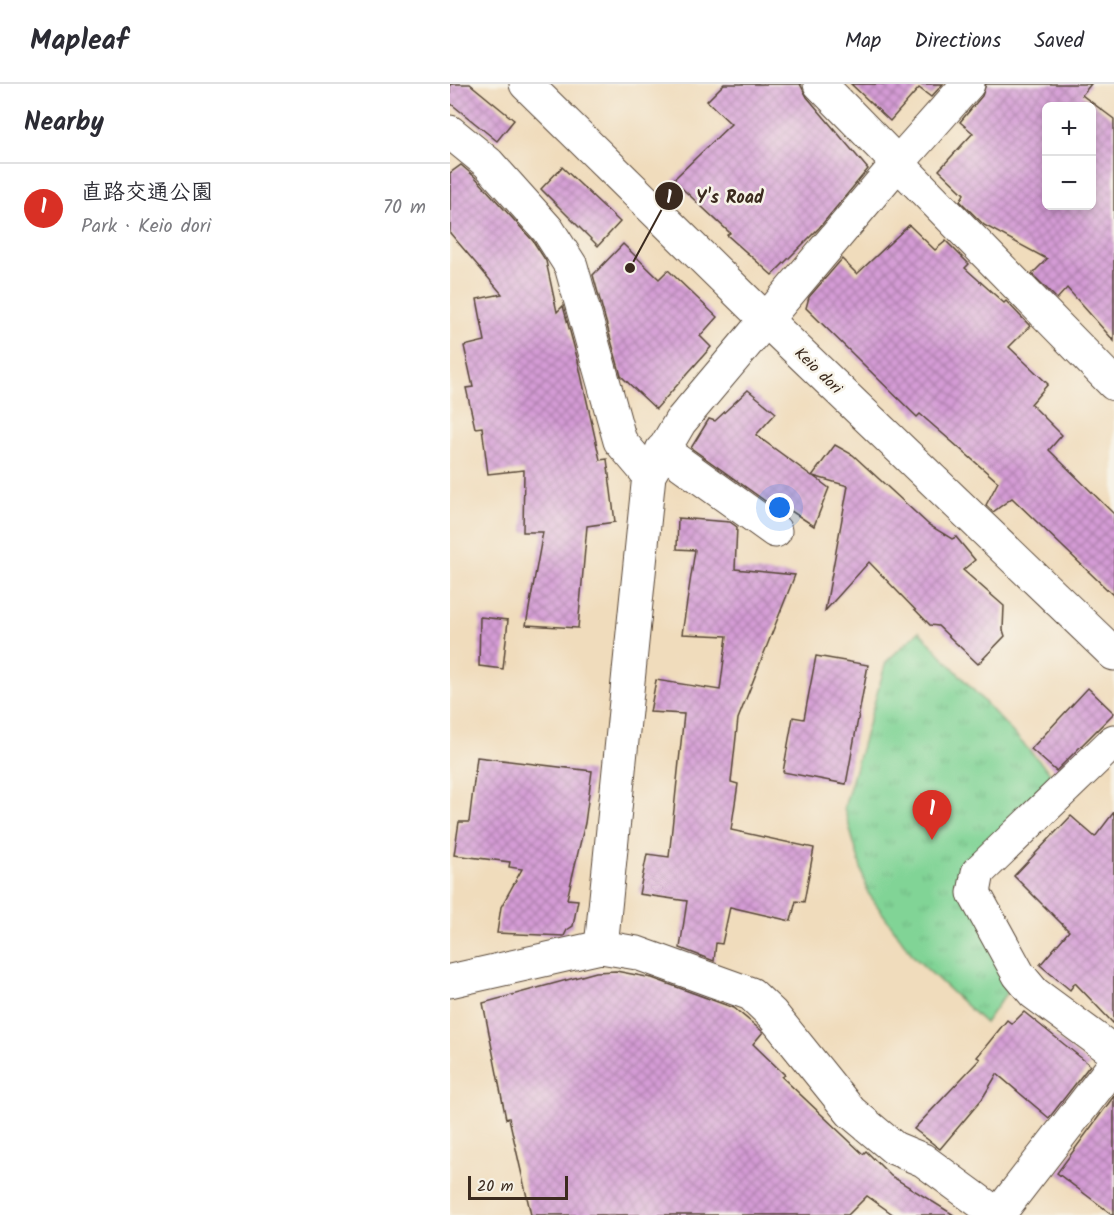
<!DOCTYPE html>
<html lang="en">
<head>
<meta charset="utf-8">
<style>
  body { margin:0; font-family:Kalam,"Klee One",sans-serif; background:#f2f2f3; color:#2b2b33 }
  .controls { position:absolute; right:18px; top:18px; display:grid; overflow:hidden; border-radius:9px; box-shadow:0 3px 9px #0003 }
  .controls button { width:54px; height:54px; display:grid; place-items:center; padding:0; border:0; border-bottom:2px solid #e1e1e2; background:#fff; color:#2b2b33; font:30px sans-serif }
  .scale { position:absolute; left:18px; bottom:15px; width:100px; box-sizing:border-box; padding-left:6px; border:3px solid #3b2a1e; border-top:0; font-size:16px; line-height:21px; white-space:nowrap; color:#3b2a1e; -webkit-text-stroke:4px #f7f3e8; paint-order:stroke }
  .you { position:absolute; left:330px; top:424px; width:21px; height:21px; margin:-15px; border:4px solid #fff; border-radius:50%; background:#1a73e8; box-shadow:0 0 0 9px #1a73e833 }
  .badge { display:grid; place-items:center; width:39px; height:39px; border-radius:50%; background:#d93025; color:#fff; font-size:20px; font-weight:700 }
  .pin { position:absolute; translate:-50% -50px; filter:drop-shadow(0 2px 3px #0008) }
  .pin::after { content:''; position:absolute; top:32px; width:21px; height:18px; background:inherit; clip-path:polygon(0 0,100% 0,50% 100%) }
  .list { margin:0; padding:0; list-style:none }
  h2 { display:flex; justify-content:space-between; align-items:center; height:78px; margin:0; padding:0 24px; font-size:26px }
  h2 small { font-size:20px; font-weight:400; color:#7c7c81 }
  .list li { display:grid; grid-template-columns:39px 1fr auto; gap:18px; align-items:center; box-sizing:border-box; height:90px; padding:0 24px; border-top:2px solid #e1e1e2 }
  .list b { display:block; font-size:22px; white-space:nowrap }
  .list p { margin:0; font-size:20px; white-space:nowrap; color:#7c7c81 }
  .list em { font-size:20px; font-style:normal; color:#7c7c81 }
  .map { position:relative; flex:none; width:664px; height:1131px; overflow:hidden }
  header { display:flex; align-items:center; gap:36px; box-sizing:border-box; height:84px; padding:0 30px; background:#fff; border-bottom:2px solid #e1e1e2 }
  header strong { font-size:28px }
  nav { display:flex; gap:33px; margin-inline-start:auto; font-size:21px }
  main { display:flex }
  aside { flex:1; background:#fff }
  .map>svg:first-child { display:block }
  .park { fill:url(#park-tufts); stroke:#5e7f5a; stroke-width:1.5 }
  .building { fill:url(#building-cross-hatch); fill-rule:evenodd }
  .lines { fill:none; stroke-linecap:round; stroke-linejoin:round }
  .street-casing { stroke:#564536; stroke-width:35 }
  .primary-casing { stroke:#564536; stroke-width:35 }
  .street { stroke:#fff; stroke-width:33 }
  .primary { stroke:#fff; stroke-width:33 }
  .labels { text-anchor:middle; stroke-width:5; stroke-linejoin:round; paint-order:stroke }
  .street-label { font-size:16px; fill:#3b2a1e; stroke:#f7f3e8 }
  .leader { fill:none; stroke:#3b2a1e; stroke-width:2 }
  .callout-dot { fill:#3b2a1e; stroke:#f7f3e8; stroke-width:2 }
  .mark-label { font-size:18px; text-anchor:middle; font-weight:bold; fill:#fff }
  .callout-label { font-size:18px; text-anchor:middle; font-weight:bold; fill:#3b2a1e; stroke:#f7f3e8; stroke-width:5; stroke-linejoin:round; paint-order:stroke }
</style>
</head>
<body>
<header>
<strong>Mapleaf</strong>
<nav><a>Map</a><a>Directions</a><a>Saved</a></nav>
</header>
<main>
<aside>
<h2>Nearby<small></small></h2>
<ul class="list">
<li><span class="badge">1</span><div><b>直路交通公園</b><p>Park · Keio dori</p></div><em>70 m</em></li>
</ul>
</aside>
<div class="map">
<svg width="664" height="1131" viewBox="0 0 664 1131">
  <defs>
    <pattern id="park-tufts" width="24" height="20" patternUnits="userSpaceOnUse" patternTransform="scale(1.5)"><rect width="24" height="20" fill="#81d496"/><path d="M3 7l-1-3M5 7V3M7 7l1-3M15 17l-1-3M17 17v-4M19 17l1-3" fill="none" stroke="#70b681"/></pattern>
    <pattern id="building-cross-hatch" width="8" height="8" patternUnits="userSpaceOnUse" patternTransform="scale(1.5)"><rect width="8" height="8" fill="#d49bd5"/><path d="M0 0l8 8M0 8l8-8" fill="none" stroke="#ad7fac"/></pattern>
  </defs>
  <rect width="100%" height="100%" fill="#f7f3e8"/>
  <filter id="ink" filterUnits="userSpaceOnUse"><feTurbulence type="fractalNoise" baseFrequency=".0167" numOctaves="2"/><feDisplacementMap in="SourceGraphic" scale="12" xChannelSelector="R" yChannelSelector="G"/><feConvolveMatrix kernelMatrix="1 2 1 2 8 2 1 2 1" color-interpolation-filters="sRGB"/></filter>
  <filter id="wash" filterUnits="userSpaceOnUse"><feTurbulence type="fractalNoise" baseFrequency=".008" numOctaves="4" result="noise"/><feDisplacementMap in="SourceGraphic" scale="24" xChannelSelector="R" yChannelSelector="G"/><feGaussianBlur stdDeviation="1.35" result="paint"/><feColorMatrix in="noise" values="0 0 0 0 0 0 0 0 0 0 0 0 0 0 0 0 0 1.4 0 .05"/><feComposite in="paint" operator="in"/></filter>
  <g filter="url(#wash)">
    <rect width="100%" height="100%" fill="#f0dcbc"/>
    <polygon class="park" points="469,547 615,705 528,788 569,891 535,939 464,873 418,809 394,724 436,578"/>
    <g id="blocks">
      <g class="building">
        <polygon points="0,0 20,0 64,36 47,57 0,19"/>
        <polygon points="274,0 350,0 357,13 418,85 369,144 322,191 277,151 280,149 223,96 281,40 257,17"/>
        <polygon points="401,0 493,0 481,13 469,4 440,37"/>
        <path d="M 536,0 L 641,0 L 632,11 L 664,35 L 664,257 L 617,204 L 607,215 L 582,190 L 597,175 L 534,141 L 510,117 L 514,110 L 489,86 L 523,49 L 510,38 L 532,12 ZM 597,22 L 642,22 L 642,122 L 597,122 Z"/>
        <polygon points="11,81 25,93 83,157 96,177 107,228 113,222 128,277 150,376 157,375 165,438 137,442 128,544 76,541 93,448 73,448 74,386 38,390 32,343 25,344 16,304 23,303 14,262 35,257 27,215 52,210 0,149 0,89"/>
        <polygon points="112,83 170,138 148,162 91,105"/>
        <polygon points="459,141 485,166 496,157 519,180 515,184 554,219 556,217 580,242 559,263 598,300 581,320 612,351 599,366 664,430 664,512 562,414 543,428 536,421 548,398 470,330 467,333 356,224 359,213 392,175 407,190"/>
        <polygon points="173,160 209,195 218,186 267,233 250,252 261,263 206,325 171,292 143,191"/>
        <polygon points="298,306 326,329 306,351 362,392 385,361 403,371 479,441 502,455 506,453 525,476 513,486 554,522 553,546 555,552 528,580 488,542 480,541 419,478 375,527 398,402 363,392 379,404 364,442 329,419 325,424 241,364 259,335 265,337"/>
        <polygon points="228,434 280,438 287,443 285,485 345,491 288,635 281,698 288,700 281,746 364,764 354,818 346,817 341,837 280,823 272,860 266,859 264,877 230,864 237,817 189,810 197,770 219,773 234,630 200,628 206,596 270,606 277,552 232,550 245,466 227,465"/>
        <polygon points="30,533 58,536 53,585 29,582"/>
        <polygon points="366,572 418,581 396,700 333,688 343,633 354,635"/>
        <polygon points="638,604 664,629 606,687 581,665"/>
        <polygon points="27,673 142,687 135,739 117,815 128,816 123,842 117,846 114,852 47,849 51,823 72,785 59,783 60,778 4,771 9,738 19,738"/>
        <polygon points="664,728 664,940 625,899 620,906 590,881 619,847 564,792 621,732 645,753"/>
        <polygon points="166,887 202,894 284,924 313,948 303,960 335,991 332,993 413,1070 416,1067 441,1092 504,1131 444,1131 417,1112 398,1131 81,1131 59,1034 56,1035 33,919 146,888"/>
        <polygon points="574,928 640,981 599,1034 547,990 532,1015 490,1065 464,1045 530,975 527,973 557,936 562,940"/>
        <polygon points="664,1012 664,1131 663,1131 607,1089"/>
      </g>
    </g>
  </g>
  <g filter="url(#ink)">
    <use href="#blocks" fill-opacity="0" stroke="#564536" stroke-width="1.5"/>
    <g class="lines">
      <defs>
        <g id="street">
          <polyline points="370,0 664,300"/>
          <polyline points="0,48 38,79 98,146 121,182 170,357 199,391"/>
          <polyline points="212,366 325,447"/>
          <polyline points="664,657 528,788 524,809 569,891 584,909 664,968"/>
          <polyline points="151,863 199,391 230,338 447,80 518,0"/>
          <polyline points="0,897 151,863 187,869 301,910 322,930 401,1028 444,1064 473,1076 548,1131"/>
          <polyline points="548,1131 664,981"/>
        </g>
        <polyline id="primary" points="76,0 315,235 664,570"/>
      </defs>
      <use href="#street" class="street-casing"/>
      <use href="#primary" class="primary-casing"/>
      <use href="#street" class="street"/>
      <use href="#primary" class="primary"/>
    </g>
  </g>
  <g class="labels">
    <g class="street-label">
      <text transform="translate(369 286) rotate(44)" y="6">Keio dori</text>
    </g>
  </g>
  <path class="leader" d="M180 184L219 112"/>
  <g class="callout-dot">
    <circle cx="180" cy="184" r="6"/>
    <circle cx="219" cy="112" r="15"/>
  </g>
  <g class="mark-label">
    <text x="219" y="119">1</text>
  </g>
  <g class="callout-label">
    <text x="280" y="119">Y's Road</text>
  </g>
</svg>
<div class="controls">
<button>+</button>
<button>−</button>
</div>
<div class="scale">20 m</div>
<div class="you"></div>
<div class="pin badge" style="left:482px;top:756px">1</div>
</div>
</main>
</body>
</html>
